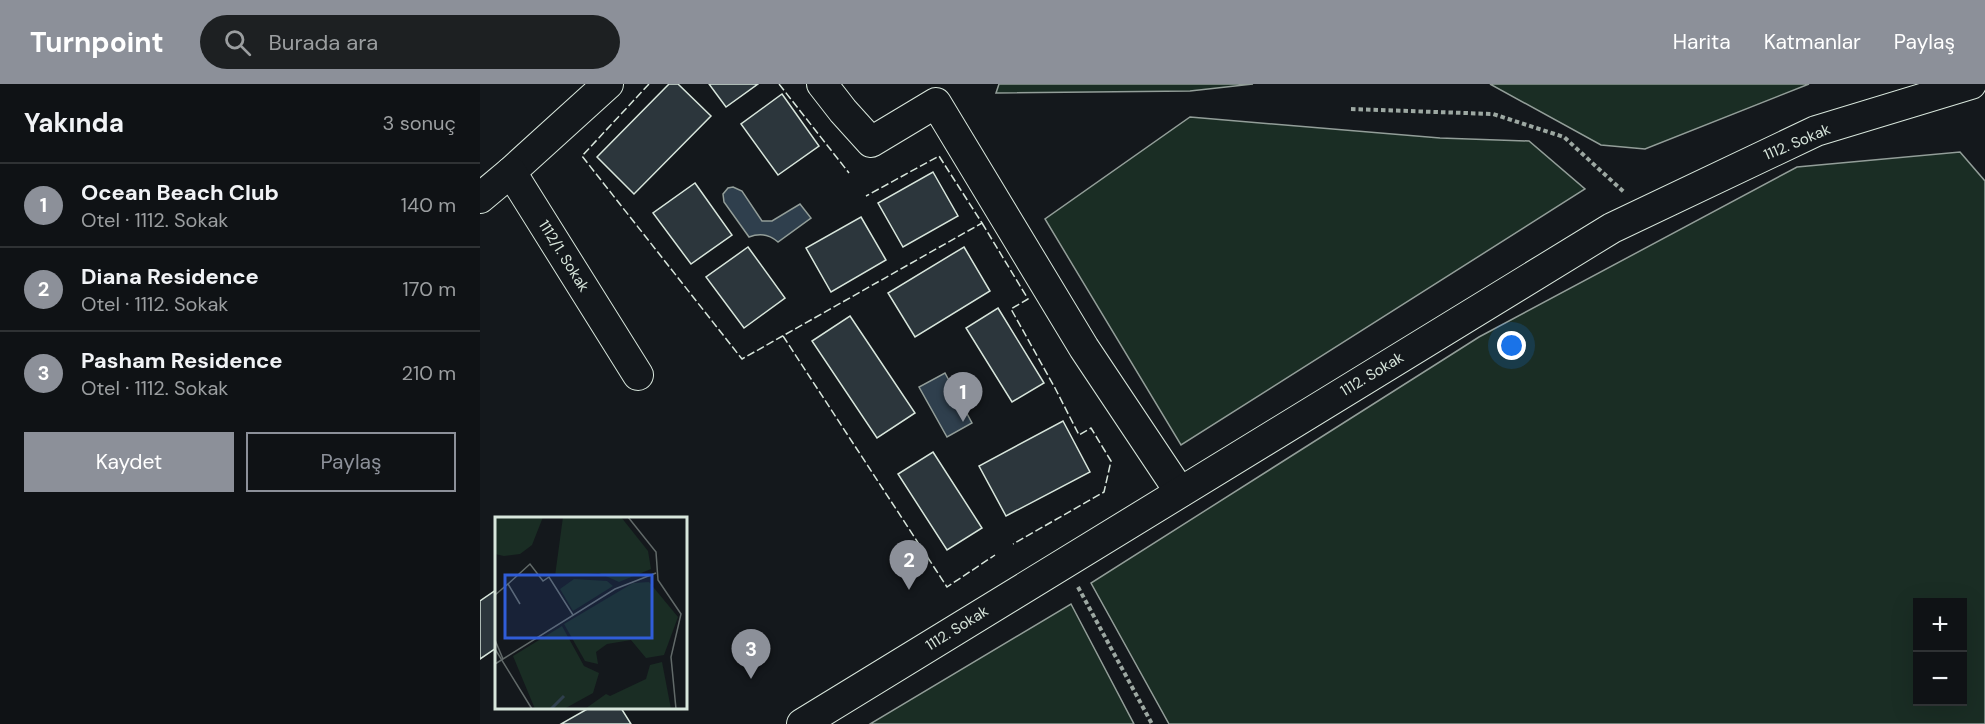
<!DOCTYPE html>
<html lang="tr">
<head>
<meta charset="utf-8">
<style>
  body { margin:0; font-family:"DM Sans",sans-serif; background:#1d2022; color:#f1f3f6 }
  .controls { position:absolute; right:18px; bottom:18px; display:grid; overflow:hidden; border-radius:0px; box-shadow:0 6px 24px #0002 }
  .controls button { width:54px; height:54px; display:grid; place-items:center; padding:0; border:0; border-bottom:2px solid #2f3234; background:#0f1215; color:#f1f3f6; font:30px sans-serif }
  .you { position:absolute; left:1032px; top:262px; width:21px; height:21px; margin:-15px; border:4px solid #fff; border-radius:50%; background:#1a73e8; box-shadow:0 0 0 9px #1a73e833 }
  .badge { display:grid; place-items:center; width:39px; height:39px; border-radius:50%; background:#8c9099; color:#fff; font-size:20px; font-weight:700 }
  .pin { position:absolute; translate:-50% -50px; filter:drop-shadow(0 2px 3px #0008) }
  .pin::after { content:''; position:absolute; top:32px; width:21px; height:18px; background:inherit; clip-path:polygon(0 0,100% 0,50% 100%) }
  .list { margin:0; padding:0; list-style:none }
  h2 { display:flex; justify-content:space-between; align-items:center; height:78px; margin:0; padding:0 24px; font-size:26px }
  h2 small { font-size:20px; font-weight:400; color:#9b9ea0 }
  .list li { display:grid; grid-template-columns:39px 1fr auto; gap:18px; align-items:center; box-sizing:border-box; height:84px; padding:0 24px; border-top:2px solid #2f3234 }
  .list b { display:block; font-size:22px; white-space:nowrap }
  .list p { margin:0; font-size:20px; white-space:nowrap; color:#9b9ea0 }
  .list em { font-size:20px; font-style:normal; color:#9b9ea0 }
  .actions { display:flex; gap:12px; padding:18px 24px }
  .actions a { flex:1; padding:14px 0; border:2px solid #8c9099; border-radius:0px; text-align:center; font-size:21px; color:#8c9099 }
  .actions .main { background:#8c9099; color:#fff }
  .icon { flex:none; width:33px; height:33px; fill:none; stroke:currentColor; stroke-width:2; stroke-linecap:round; stroke-linejoin:round }
  .map { position:relative; flex:none; width:1505px; height:640px; overflow:hidden }
  header { display:flex; align-items:center; gap:36px; box-sizing:border-box; height:84px; padding:0 30px; background:#8c9099; color:#fff }
  header strong { font-size:28px }
  nav { display:flex; gap:33px; margin-inline-start:auto; font-size:21px }
  .search { width:420px; height:54px; background:#1d2022; display:flex; align-items:center; gap:15px; box-sizing:border-box; padding:0 21px; border-radius:33px; color:#9b9ea0; font-size:22px }
  main { display:flex }
  aside { flex:1; background:#0f1215 }
  .map>svg:first-child { display:block }
  .green { fill:#1a2d24; stroke:#939e99; stroke-width:1.5; fill-rule:evenodd }
  .water { fill:#2f3f4d; stroke:#939e99; stroke-width:1.5 }
  .building { fill:#2c363c; stroke:#d8e6dc; stroke-width:1.5 }
  .lines { fill:none; stroke-linecap:round; stroke-linejoin:round }
  .minor-casing { stroke:#d8e6dc; stroke-width:32 }
  .path { stroke:#9da8a2; stroke-width:4; stroke-dasharray:4.5 3; stroke-linecap:butt }
  .minor { stroke:#14181c; stroke-width:30 }
  .fence { stroke:#d8e6dc; stroke-width:1.5; stroke-dasharray:8 3; stroke-linecap:butt }
  .labels { text-anchor:middle; stroke-width:4.5; stroke-linejoin:round; paint-order:stroke }
  .street-label { font-size:15px; fill:#d8e6dc; stroke:#14181c }
  .inset-river { fill:none; stroke:#2f3f4d; stroke-width:3 }
  .inset-road { fill:none; stroke:#626a69; stroke-width:1.5 }
  .view { fill:#305dd8; fill-opacity:0.15; stroke:#305dd8; stroke-width:3 }
  .inset-edge { fill:none; stroke:#d8e6dc; stroke-width:3 }
</style>
</head>
<body>
<header>
<strong>Turnpoint</strong>
<div class="search"><svg class="icon" aria-label="search" viewBox="0 0 24 24"><circle cx="10" cy="10" r="6"/><path d="M15 15l6 6"/></svg>Burada ara</div>
<nav><a>Harita</a><a>Katmanlar</a><a>Paylaş</a></nav>
</header>
<main>
<aside>
<h2>Yakında<small>3 sonuç</small></h2>
<ul class="list">
<li><span class="badge">1</span><div><b>Ocean Beach Club</b><p>Otel · 1112. Sokak</p></div><em>140 m</em></li>
<li><span class="badge">2</span><div><b>Diana Residence</b><p>Otel · 1112. Sokak</p></div><em>170 m</em></li>
<li><span class="badge">3</span><div><b>Pasham Residence</b><p>Otel · 1112. Sokak</p></div><em>210 m</em></li>
</ul>
<div class="actions"><a class="main">Kaydet</a><a>Paylaş</a></div>
</aside>
<div class="map">
<svg width="1505" height="640" viewBox="0 0 1505 640">
  <rect width="100%" height="100%" fill="#14181c"/>
  <g class="green">
    <polygon points="519,0 773,0 710,7 516,9"/>
    <polygon points="1010,0 1329,0 1165,65 1121,61"/>
    <polygon points="710,33 960,54 1049,57 1105,105 701,361 565,135"/>
    <path d="M 1480,68 L 1505,97 L 1505,640 L 689,640 L 611,499 L 999,253 L 1317,83 ZM 1438,518 L 1482,518 L 1482,618 L 1438,618 Z"/>
    <polygon points="591,520 654,640 390,640"/>
  </g>
  <g class="water">
    <path d="M 253,103 L 262,107 L 282,137 L 292,137 L 320,120 L 331,134 L 298,158 C 289,150 279,149 269,153 L 244,118 L 243,110 L 248,104 Z"/>
    <polygon points="465,289 492,339 467,353 439,303"/>
  </g>
  <g class="building">
    <polygon points="189,0 198,0 231,32 154,110 117,73"/>
    <polygon points="229,0 278,0 246,23"/>
    <polygon points="302,10 339,62 298,91 261,40"/>
    <polygon points="453,88 478,132 423,163 398,119"/>
    <polygon points="215,99 252,151 211,180 173,129"/>
    <polygon points="381,133 406,176 351,208 326,164"/>
    <polygon points="268,163 305,214 264,244 226,193"/>
    <polygon points="484,163 510,207 435,253 408,209"/>
    <polygon points="518,224 564,299 532,318 486,244"/>
    <polygon points="370,232 435,329 397,354 332,257"/>
    <polygon points="583,337 610,388 526,432 499,382"/>
    <polygon points="453,368 502,444 467,466 418,390"/>
    <polygon points="16,506 16,564 0,575 0,517"/>
    <polygon points="109,624 141,624 151,640 81,640"/>
  </g>
  <g class="lines">
    <defs>
      <g id="minor">
        <polyline points="342,0 363,27 391,58 456,19 604,264 700,408"/>
        <polyline points="31,88 128,0"/>
        <polyline points="0,114 31,88 158,291"/>
        <polyline points="322,640 1132,144 1336,47 1491,0"/>
      </g>
    </defs>
    <use href="#minor" class="minor-casing"/>
    <g class="path">
      <polyline points="871,25 1013,30 1084,53 1145,109"/>
      <polyline points="598,503 672,640"/>
    </g>
    <use href="#minor" class="minor"/>
    <g class="fence">
      <polyline points="169,0 102,72 262,275 502,139 459,72 386,112"/>
      <polyline points="299,0 369,89"/>
      <polyline points="502,139 548,215 531,225 575,304 599,351 611,344 631,377 624,408 533,460"/>
      <polyline points="303,252 467,503 515,471"/>
    </g>
  </g>
  <g class="labels">
    <g class="street-label">
      <text transform="translate(1317 58) rotate(-23)" y="5">1112. Sokak</text>
      <text transform="translate(84 172) rotate(58)" y="5">1112/1. Sokak</text>
      <text transform="translate(892 290) rotate(-31)" y="5">1112. Sokak</text>
      <text transform="translate(477 544) rotate(-32)" y="5">1112. Sokak</text>
    </g>
  </g>
  <g transform="translate(15 433)">
    <rect width="192" height="192" fill="#14181c"/>
    <path d="M 0,0 L 48,0 L 37,28 L 25,37 L 9,39 L 0,37 ZM 68,0 L 126,0 L 153,34 L 156,52 L 124,65 L 104,56 L 60,59 ZM 79,62 L 112,64 L 118,69 L 78,94 L 65,72 ZM 154,65 L 183,100 L 169,138 L 151,141 L 136,123 L 112,127 L 101,135 L 103,147 L 90,144 L 69,107 L 138,66 ZM 67,109 L 89,149 L 104,156 L 98,176 L 69,192 L 40,192 L 18,139 ZM 167,145 L 176,192 L 90,192 L 111,177 L 115,179 L 151,162 L 155,148 Z" fill="#1a2d24"/>
    <path class="inset-river" d="M 56,192 L 69,179"/>
    <path class="inset-road" d="M 133,0 L 161,35 L 163,63 L 186,97 L 176,140 L 181,192M 13,67 L 35,47 L 48,64 L 54,60 L 78,98M 0,78 L 13,67 L 25,87M 0,123 L 8,142M 0,132 L 37,192M 0,147 L 120,72 L 161,56"/>
    <path class="view" d="M 10,58 L 157,58 L 157,121 L 10,121 Z"/>
    <rect width="192" height="192" class="inset-edge"/>
  </g>
</svg>
<div class="controls">
<button>+</button>
<button>−</button>
</div>
<div class="you"></div>
<div class="pin badge" style="left:483px;top:338px">1</div>
<div class="pin badge" style="left:429px;top:506px">2</div>
<div class="pin badge" style="left:271px;top:595px">3</div>
</div>
</main>
</body>
</html>
